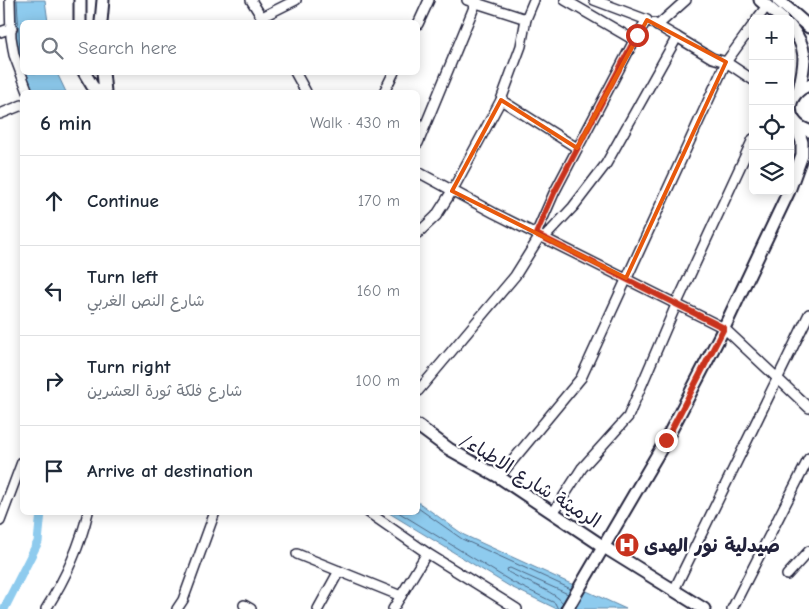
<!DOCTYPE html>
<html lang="en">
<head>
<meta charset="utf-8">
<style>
  body { margin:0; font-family:"Comic Neue","Playpen Sans Arabic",sans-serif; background:#f6f6f7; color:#1f2937 }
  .controls { position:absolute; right:15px; top:15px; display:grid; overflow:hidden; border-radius:8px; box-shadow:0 2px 12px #0003 }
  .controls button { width:45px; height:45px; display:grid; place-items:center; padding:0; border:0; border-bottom:1px solid #e0e1e3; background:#fff; color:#1f2937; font:25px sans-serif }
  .stop { position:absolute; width:15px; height:15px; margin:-11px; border:4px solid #c8321e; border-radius:50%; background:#fff }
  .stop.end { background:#c8321e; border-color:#fff; box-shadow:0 1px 5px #0008 }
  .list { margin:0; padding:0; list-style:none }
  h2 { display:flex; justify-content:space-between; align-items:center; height:65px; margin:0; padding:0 20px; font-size:21px }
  h2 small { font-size:16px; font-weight:400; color:#747a83 }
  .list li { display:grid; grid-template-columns:32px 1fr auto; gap:15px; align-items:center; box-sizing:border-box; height:90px; padding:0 20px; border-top:1px solid #e0e1e3 }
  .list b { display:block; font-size:19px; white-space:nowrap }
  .list p { margin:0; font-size:16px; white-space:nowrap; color:#747a83 }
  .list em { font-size:16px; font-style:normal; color:#747a83 }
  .icon { flex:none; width:28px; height:28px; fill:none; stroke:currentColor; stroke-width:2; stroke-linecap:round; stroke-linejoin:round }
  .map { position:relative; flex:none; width:809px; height:609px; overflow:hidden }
  .search { position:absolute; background:#fff; box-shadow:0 2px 12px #0003; left:20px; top:20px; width:400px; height:55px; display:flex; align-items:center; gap:12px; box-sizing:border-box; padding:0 18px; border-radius:8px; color:#747a83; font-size:19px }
  .panel { position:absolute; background:#fff; box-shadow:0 2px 12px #0003; left:20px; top:90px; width:400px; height:425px; border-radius:8px }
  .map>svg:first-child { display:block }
  .water { fill:#8ecbee; stroke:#6387a6 }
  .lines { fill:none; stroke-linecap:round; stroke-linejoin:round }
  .shore { stroke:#4d6683; stroke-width:1 }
  .canal { stroke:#8ecbee; stroke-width:9 }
  .street-casing { stroke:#22223b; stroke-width:12 }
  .secondary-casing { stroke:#22223b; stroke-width:15 }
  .street { stroke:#fff; stroke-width:9 }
  .secondary { stroke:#fff; stroke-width:11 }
  .route { stroke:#c8321e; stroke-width:6 }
  .marked { fill:none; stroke:#e8590c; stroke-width:4; stroke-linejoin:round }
  .labels { text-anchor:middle; stroke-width:4.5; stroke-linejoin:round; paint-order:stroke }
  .street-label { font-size:19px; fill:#22223b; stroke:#fff }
  .poi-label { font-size:19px; font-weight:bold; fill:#22223b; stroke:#fff; text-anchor:start }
</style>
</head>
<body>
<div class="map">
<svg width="809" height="609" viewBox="0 0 809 609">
  <rect width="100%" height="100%" fill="#fff"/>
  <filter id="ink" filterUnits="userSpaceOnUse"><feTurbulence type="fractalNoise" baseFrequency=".02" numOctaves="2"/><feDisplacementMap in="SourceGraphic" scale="10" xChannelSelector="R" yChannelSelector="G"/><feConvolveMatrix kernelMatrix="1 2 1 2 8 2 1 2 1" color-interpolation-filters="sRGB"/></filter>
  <g filter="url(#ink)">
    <g class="water">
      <polygon points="12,0 45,0 48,22 22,22 22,71 15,52"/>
      <polygon points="23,73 57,73 66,92 32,92"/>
      <polygon points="418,502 464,535 626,609 557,609 509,586 389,513 418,512"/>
    </g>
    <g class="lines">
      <g class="shore">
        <polyline points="17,0 20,51 22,58"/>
        <polyline points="418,508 462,539 571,589"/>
        <polyline points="398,512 512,582 555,603 558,609"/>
        <path d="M 563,603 C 555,591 521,580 508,572 L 507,569 L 510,568 L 568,594"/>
      </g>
      <polyline class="canal" points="4,609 38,542 41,512"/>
      <defs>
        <g id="street">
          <polyline points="10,0 11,37 14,55 28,92"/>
          <polyline points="251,0 264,21"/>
          <polyline points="467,0 526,19"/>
          <polyline points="565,0 634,40"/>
          <polyline points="262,17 296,0"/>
          <polyline points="757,19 767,6"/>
          <polyline points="653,23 677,37"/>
          <polyline points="418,24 429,0"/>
          <polyline points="657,26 686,0"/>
          <polyline points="0,32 12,28"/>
          <polyline points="295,72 306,92"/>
          <polyline points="384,92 394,72"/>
          <polyline points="501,100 577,148"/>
          <polyline points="0,114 22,105"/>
          <polyline points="418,143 477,0"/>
          <polyline points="418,172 494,213 724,328 809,408"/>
          <polyline points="418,233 436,216 452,191 501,100 521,46 526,19 534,0"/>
          <polyline points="536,234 554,193 637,35 647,20 594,0"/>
          <polyline points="544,238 573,207 606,164 677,37 712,58 726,62 753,80"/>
          <polyline points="418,391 515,276 540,236"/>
          <polyline points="499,477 581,378 726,62 753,25"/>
          <polyline points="368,512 427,553 517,609"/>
          <polyline points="553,513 582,468 628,417 676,305 753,139"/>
          <polyline points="0,521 22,462"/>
          <polyline points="297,554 401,596"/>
          <polyline points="787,575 809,551"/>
          <polyline points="674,590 809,314"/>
          <polyline points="244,605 251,609"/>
          <path d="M 46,609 C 65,579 80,547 88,512"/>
          <polyline points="177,609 183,600 215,512"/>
          <polyline points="318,609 339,571"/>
          <polyline points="393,609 427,553"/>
          <polyline points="732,609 809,458"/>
        </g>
        <g id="secondary">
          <polyline points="80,0 80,22"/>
          <polyline points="760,0 782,19"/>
          <polyline points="778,0 809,27"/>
          <polyline points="101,22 103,0"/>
          <path d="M 790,26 C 809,49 805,62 799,90"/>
          <polyline points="84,72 93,87 100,92"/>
          <polyline points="103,72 105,92"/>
          <path d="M 809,85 C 784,94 784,123 809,131"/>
          <polyline points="790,188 802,155 802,142 795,122"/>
          <polyline points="418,426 449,449 499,477 604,547 704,609"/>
          <polyline points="567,609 666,440 724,328 789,191"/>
        </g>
      </defs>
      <use href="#street" class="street-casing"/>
      <use href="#secondary" class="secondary-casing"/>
      <use href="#street" class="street"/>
      <use href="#secondary" class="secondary"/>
    </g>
  </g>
  <g class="lines" filter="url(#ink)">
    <polyline class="route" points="637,35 554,193 536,234 724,328 666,440"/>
  </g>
  <path class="marked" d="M 647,20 L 726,62 L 626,278 L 452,191 L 501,100 L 577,148 Z"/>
  <defs>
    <symbol id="hospital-disc" viewBox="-11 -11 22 22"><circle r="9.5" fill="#c8321e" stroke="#fff"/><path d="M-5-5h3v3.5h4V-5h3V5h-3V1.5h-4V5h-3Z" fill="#fff"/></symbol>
  </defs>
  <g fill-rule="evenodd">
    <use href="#hospital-disc" x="613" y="531" width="28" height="28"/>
  </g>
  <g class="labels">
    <g class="street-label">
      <text transform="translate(531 480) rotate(32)" y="7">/الرميثة شارع الاطباء</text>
    </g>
    <g class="poi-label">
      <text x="644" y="552">صيدلية نور الهدى</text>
    </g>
  </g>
</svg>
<div class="controls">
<button>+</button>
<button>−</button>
<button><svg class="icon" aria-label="locate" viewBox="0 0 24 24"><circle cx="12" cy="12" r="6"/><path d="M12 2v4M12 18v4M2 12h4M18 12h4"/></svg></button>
<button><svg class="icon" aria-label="layers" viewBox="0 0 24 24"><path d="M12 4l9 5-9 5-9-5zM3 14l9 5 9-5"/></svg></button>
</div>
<div class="stop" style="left:637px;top:35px"></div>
<div class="stop end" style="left:666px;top:440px"></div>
<div class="search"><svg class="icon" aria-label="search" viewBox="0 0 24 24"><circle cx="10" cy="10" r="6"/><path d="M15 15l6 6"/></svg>Search here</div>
<section class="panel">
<h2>6 min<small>Walk · 430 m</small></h2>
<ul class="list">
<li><svg class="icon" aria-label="ahead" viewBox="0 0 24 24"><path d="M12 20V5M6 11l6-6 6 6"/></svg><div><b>Continue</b></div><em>170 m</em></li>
<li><svg class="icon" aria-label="left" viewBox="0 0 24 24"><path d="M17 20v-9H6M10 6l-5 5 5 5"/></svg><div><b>Turn left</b><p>شارع النص الغربي</p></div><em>160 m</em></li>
<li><svg class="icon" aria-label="right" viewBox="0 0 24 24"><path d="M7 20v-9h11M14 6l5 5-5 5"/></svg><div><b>Turn right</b><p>شارع فلكة ثورة العشرين</p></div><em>100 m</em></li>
<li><svg class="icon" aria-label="arrive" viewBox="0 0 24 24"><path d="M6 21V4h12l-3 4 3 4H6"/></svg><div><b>Arrive at destination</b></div></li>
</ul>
</section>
</div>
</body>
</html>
